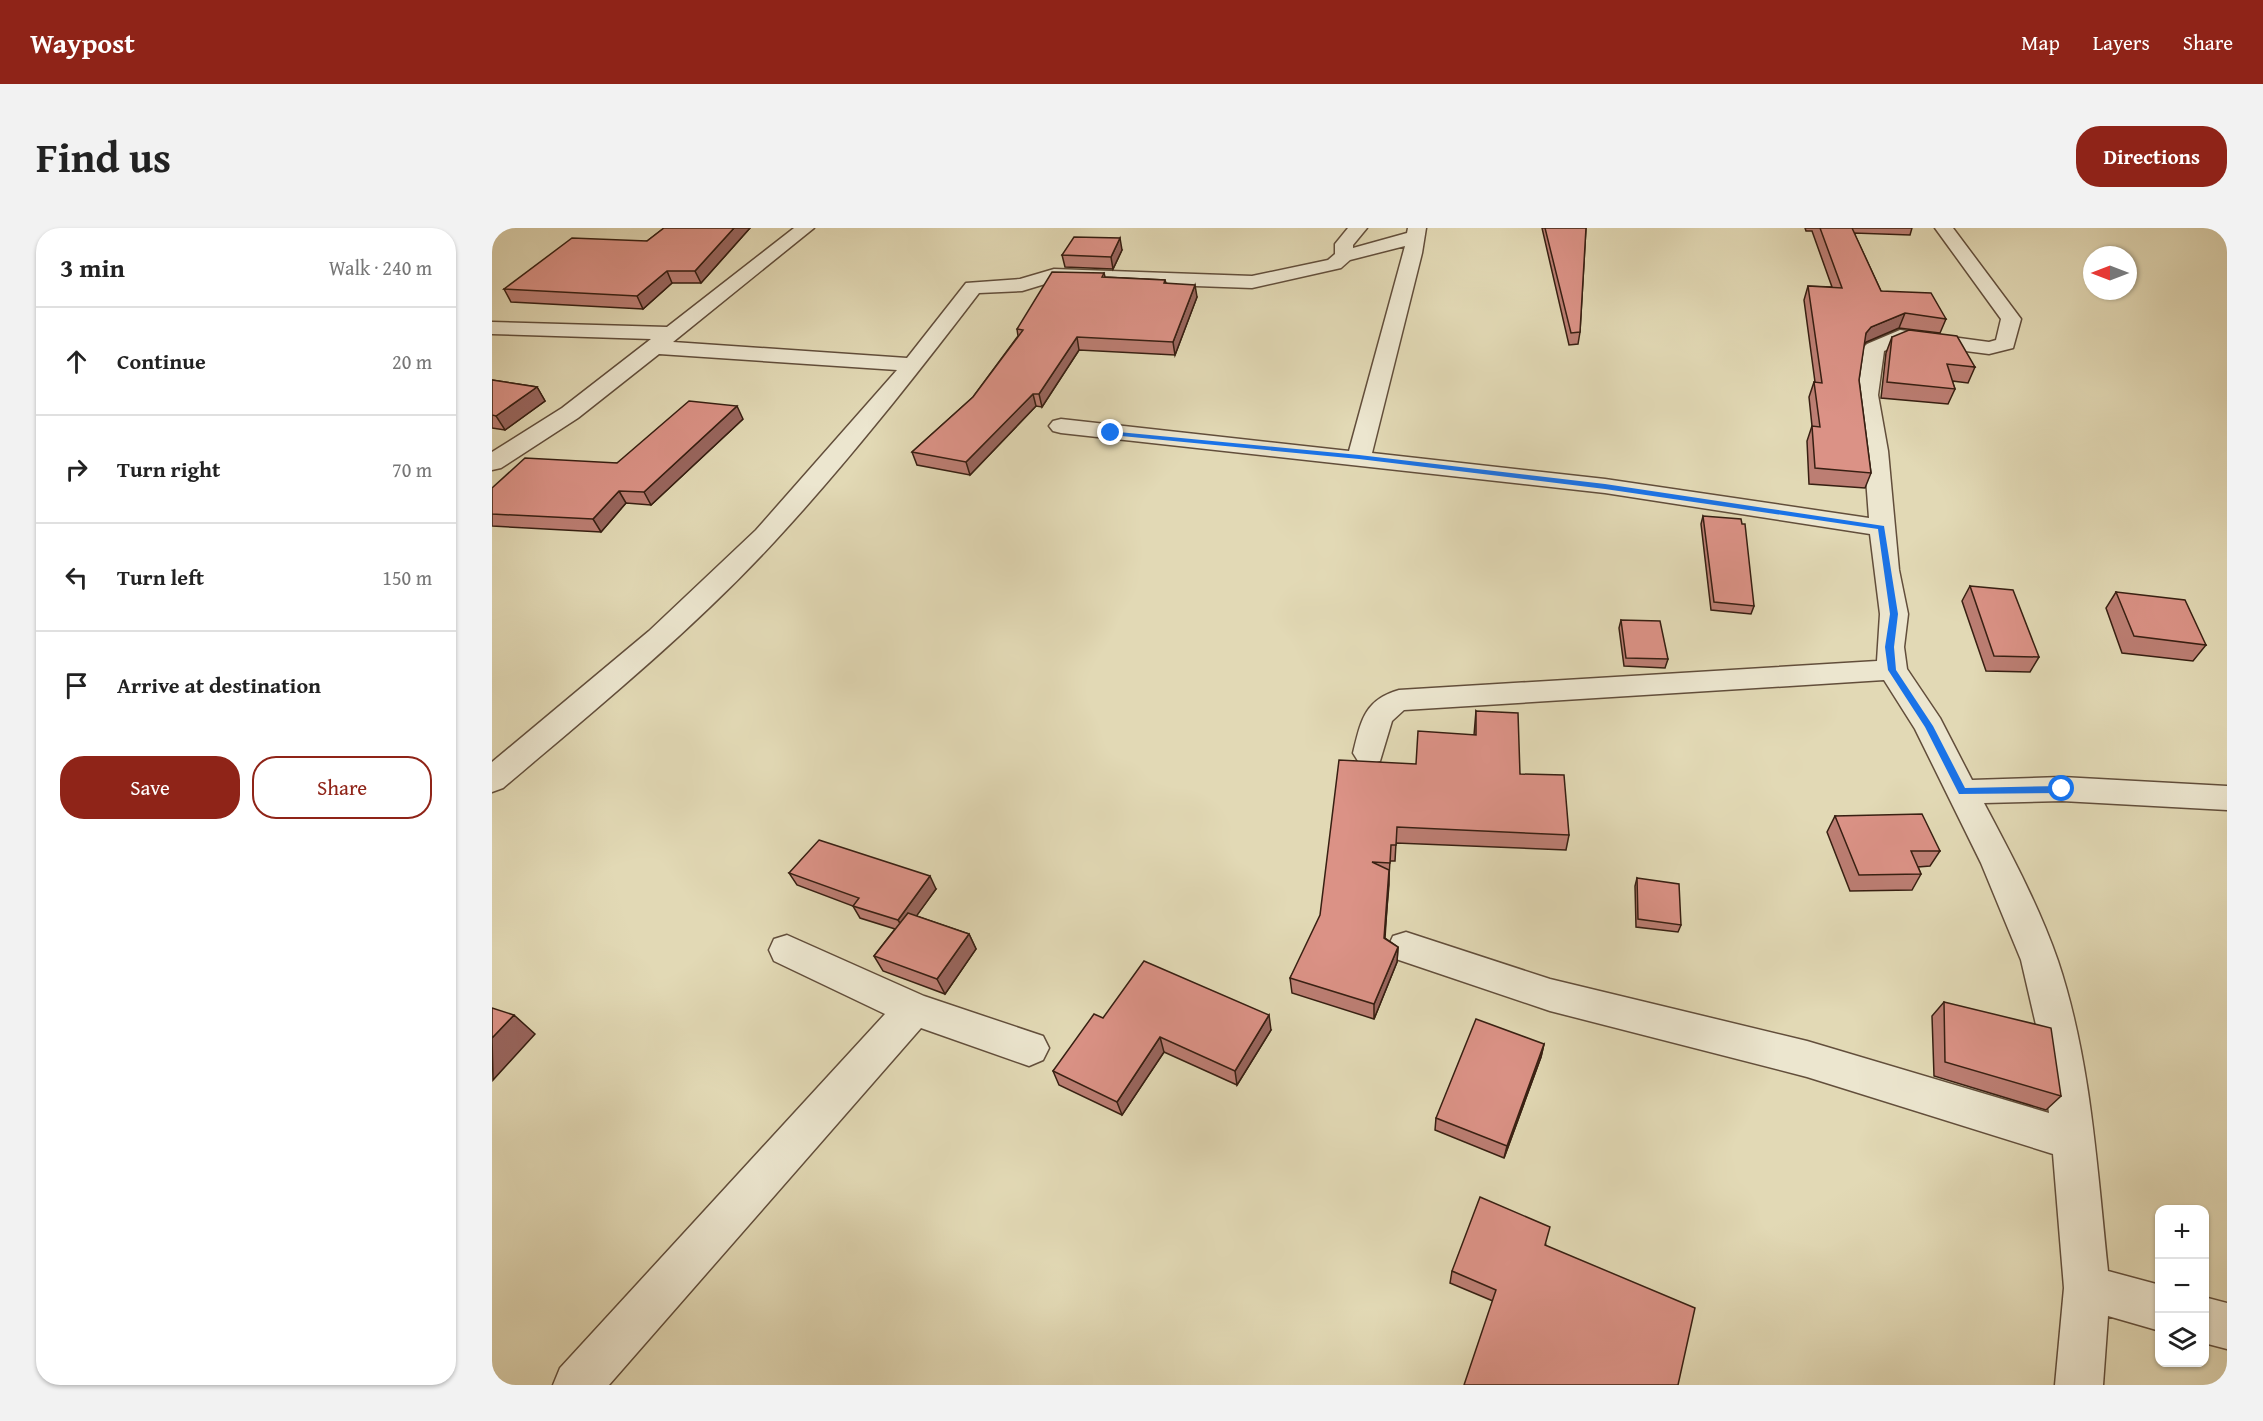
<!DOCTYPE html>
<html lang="en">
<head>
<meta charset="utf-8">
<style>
  body { margin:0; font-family:"Gentium Book Plus",serif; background:#f2f2f2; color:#222 }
  .controls { position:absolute; right:18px; bottom:18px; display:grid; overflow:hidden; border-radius:12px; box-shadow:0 2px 4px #0004 }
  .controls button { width:54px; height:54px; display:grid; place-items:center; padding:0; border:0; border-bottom:2px solid #e0e0e0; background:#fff; color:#222; font:30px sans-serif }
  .compass { position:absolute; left:1591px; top:18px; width:54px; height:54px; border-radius:50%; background:#fff; box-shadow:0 2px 4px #0004; rotate:270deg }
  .stop { position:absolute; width:18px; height:18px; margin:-14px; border:4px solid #1a73e8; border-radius:50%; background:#fff }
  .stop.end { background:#1a73e8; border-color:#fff; box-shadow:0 2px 6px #0008 }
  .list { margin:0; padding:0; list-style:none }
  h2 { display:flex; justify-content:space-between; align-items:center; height:78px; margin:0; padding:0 24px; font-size:26px }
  h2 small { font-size:20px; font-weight:400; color:#767676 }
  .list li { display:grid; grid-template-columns:39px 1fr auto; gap:18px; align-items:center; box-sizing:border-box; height:108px; padding:0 24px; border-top:2px solid #e0e0e0 }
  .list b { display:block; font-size:22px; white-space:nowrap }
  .list em { font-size:20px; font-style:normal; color:#767676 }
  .actions { display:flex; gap:12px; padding:18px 24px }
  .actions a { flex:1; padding:14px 0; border:2px solid #8f2418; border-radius:24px; text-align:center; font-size:21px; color:#8f2418 }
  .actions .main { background:#8f2418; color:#fff }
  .icon { flex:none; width:33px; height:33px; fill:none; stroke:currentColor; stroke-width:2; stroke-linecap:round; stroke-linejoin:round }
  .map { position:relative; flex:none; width:1735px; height:1157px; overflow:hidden; border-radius:24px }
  header { display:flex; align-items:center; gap:36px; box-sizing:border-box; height:84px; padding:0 30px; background:#8f2418; color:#fff }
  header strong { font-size:28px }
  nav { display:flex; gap:33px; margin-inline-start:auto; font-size:21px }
  .intro { display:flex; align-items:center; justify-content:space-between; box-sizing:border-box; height:144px; padding:0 36px }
  h1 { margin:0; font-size:42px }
  .button { padding:15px 27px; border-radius:24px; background:#8f2418; color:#fff; font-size:21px; font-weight:700 }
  main { display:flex; gap:36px; padding:0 36px }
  aside { flex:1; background:#fff; border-radius:24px; box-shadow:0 2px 4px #0004 }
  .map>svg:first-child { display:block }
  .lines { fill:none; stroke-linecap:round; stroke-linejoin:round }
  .minor-casing { stroke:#624e3b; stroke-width:3 }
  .minor { fill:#ece6cf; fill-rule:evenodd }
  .wall { fill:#bc7e73; stroke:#371f12; stroke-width:1.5 }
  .shaded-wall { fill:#99665e; stroke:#371f12; stroke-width:1.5 }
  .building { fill:#db9286; stroke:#371f12; stroke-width:1.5 }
  .route { fill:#1a73e8 }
</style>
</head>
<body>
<header>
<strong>Waypost</strong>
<nav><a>Map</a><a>Layers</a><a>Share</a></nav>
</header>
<div class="intro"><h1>Find us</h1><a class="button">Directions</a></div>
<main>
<aside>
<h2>3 min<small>Walk · 240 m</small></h2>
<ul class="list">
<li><svg class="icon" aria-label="ahead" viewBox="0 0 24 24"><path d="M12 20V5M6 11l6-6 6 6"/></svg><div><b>Continue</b></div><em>20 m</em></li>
<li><svg class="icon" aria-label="right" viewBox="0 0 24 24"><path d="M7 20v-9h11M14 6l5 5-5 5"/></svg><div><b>Turn right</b></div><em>70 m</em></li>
<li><svg class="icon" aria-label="left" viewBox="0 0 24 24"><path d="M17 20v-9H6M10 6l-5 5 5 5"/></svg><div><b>Turn left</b></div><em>150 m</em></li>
<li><svg class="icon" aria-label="arrive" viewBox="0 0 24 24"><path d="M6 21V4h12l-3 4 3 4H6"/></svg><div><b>Arrive at destination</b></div></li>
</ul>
<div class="actions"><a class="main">Save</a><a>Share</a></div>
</aside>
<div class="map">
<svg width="1735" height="1157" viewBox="0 0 1735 1157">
  <rect width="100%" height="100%" fill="#e2d9b5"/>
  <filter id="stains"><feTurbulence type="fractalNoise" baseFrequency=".00333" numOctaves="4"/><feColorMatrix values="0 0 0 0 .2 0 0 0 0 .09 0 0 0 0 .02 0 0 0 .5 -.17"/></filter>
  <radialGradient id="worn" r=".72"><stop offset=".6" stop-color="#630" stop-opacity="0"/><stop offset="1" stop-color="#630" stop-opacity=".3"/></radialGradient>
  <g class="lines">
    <defs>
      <g id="minor">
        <path d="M 302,0 L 322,0 L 181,114 L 415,130 L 474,55 L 528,51 L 562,41 L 760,48 L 836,32 L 843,26 L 843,16 L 856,0 L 875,0 L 861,17 L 861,20 L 915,5 L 916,0 L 934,0 L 930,25 L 880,225 L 1113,251 L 1377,290 L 1372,223 L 1364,167 L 1371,120 L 1375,116 L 1408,102 L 1497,114 L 1504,112 L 1509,91 L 1443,0 L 1461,0 L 1529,91 L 1521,120 L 1497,126 L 1411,115 L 1392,123 L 1386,167 L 1396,223 L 1407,342 L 1416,386 L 1412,419 L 1415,441 L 1448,490 L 1480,552 L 1570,549 L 1735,558 L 1735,582 L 1570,573 L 1492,575 C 1519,626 1547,678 1566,733 C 1599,832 1605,940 1616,1043 L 1668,1057 L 1668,1103 L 1616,1088 L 1611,1157 L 1563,1157 L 1572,1060 L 1561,926 L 1315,849 L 1058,783 L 901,730 L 896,719 L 901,708 L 914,704 L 1058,751 L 1315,813 L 1557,885 L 1548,814 L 1529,732 L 1489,635 L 1423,501 L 1392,452 L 912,482 L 900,493 L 888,533 L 877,536 L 866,533 L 861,525 C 869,493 872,472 907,462 L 1385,433 L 1388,386 L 1378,306 L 1113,265 L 569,205 L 561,203 L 557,198 L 561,193 L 569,191 L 857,223 L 913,18 L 858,32 L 849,40 L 760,60 L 563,53 L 530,63 L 487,65 C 422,150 355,235 283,313 C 200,403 104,481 11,560 L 0,564 L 0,534 L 157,403 L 264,302 L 405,142 L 167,126 L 86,190 L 9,240 L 0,242 L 0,224 L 70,180 L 159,111 L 0,106 L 0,94 L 175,99 Z"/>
        <polygon points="295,707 432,768 551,808 557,820 551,832 537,838 429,800 117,1157 61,1157 68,1140 393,786 282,733 277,722 282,711"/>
        <polygon points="1712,1069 1735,1075 1735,1121 1712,1115"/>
      </g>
    </defs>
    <use href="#minor" class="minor-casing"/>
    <use href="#minor" class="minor"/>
  </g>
  <g class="wall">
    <polygon points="172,0 258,0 209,55 180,55 151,81 19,74 12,61 155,13"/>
    <polygon points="1050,0 1094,0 1088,104 1086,116 1077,117"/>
    <polygon points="1313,0 1420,0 1418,7 1362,5 1389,63 1454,91 1448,105 1407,100 1374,114 1372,116 1367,152 1379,245 1373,260 1317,256 1315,213 1320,198 1317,169 1322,154 1323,154 1312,72 1316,58 1340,59 1320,3 1314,3"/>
    <polygon points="630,22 621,41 573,39 570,27"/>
    <polygon points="612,45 613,49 673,52 674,55 705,69 683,127 587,122 550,179 544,178 478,247 425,237 420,224 481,169 526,108 525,101"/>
    <polygon points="1400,109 1483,139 1476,155 1460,153 1463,161 1456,176 1389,170 1394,125"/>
    <polygon points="0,152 45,159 53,173 13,202 0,200"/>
    <polygon points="251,191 159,277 134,275 109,304 0,298 0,260 125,235"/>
    <polygon points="1211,288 1262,378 1259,386 1219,382 1209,296"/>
    <polygon points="1478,358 1547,429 1538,444 1494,443 1470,373"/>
    <polygon points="1624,364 1714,417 1701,433 1630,425 1614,380"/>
    <polygon points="1129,392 1176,431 1173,440 1132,438 1127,400"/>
    <polygon points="984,483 1028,546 1077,607 1074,622 904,615 903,633 898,633 893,710 906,719 905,734 882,791 800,765 798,750 924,536 982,507"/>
    <polygon points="1343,588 1448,623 1438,638 1426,639 1429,646 1420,662 1358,663 1335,604"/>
    <polygon points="297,645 444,661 424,688 477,706 484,721 453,766 391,743 382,728 403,701 368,690 361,678 305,657"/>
    <polygon points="1145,650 1189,697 1186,704 1144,699 1143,658"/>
    <polygon points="1452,774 1569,868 1554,882 1442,848 1440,788"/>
    <polygon points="611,790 779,802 745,857 672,824 630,887 567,857 561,843"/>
    <polygon points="1052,816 1049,829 1012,930 943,902 944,890"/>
    <polygon points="1053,1017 1001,1073 958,1055 960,1043"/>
  </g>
  <g class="shaded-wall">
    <polygon points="242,0 258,0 209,55 203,43"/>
    <polygon points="628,10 630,22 621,41 619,29"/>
    <polygon points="175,43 180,55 151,81 145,68"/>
    <polygon points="703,57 705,69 683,127 681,114"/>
    <polygon points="1413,85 1407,100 1374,114 1369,120 1374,105 1379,99"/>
    <polygon points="585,109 587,122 550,179 547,166"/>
    <polygon points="45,159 53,173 13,202 4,188"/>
    <polygon points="541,166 544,178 478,247 474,234"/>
    <polygon points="245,178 251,191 159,277 152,264"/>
    <polygon points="127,263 134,275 109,304 101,291"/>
    <polygon points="897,642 897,657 891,725 892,710"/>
    <polygon points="438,648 444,661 413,704 406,692"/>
    <polygon points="477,706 484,721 453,766 445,751"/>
    <polygon points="906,719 905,734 882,791 882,776"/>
    <polygon points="22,787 43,806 1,852 0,810"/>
    <polygon points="777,787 779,802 745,857 743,843"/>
    <polygon points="668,809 672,824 630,887 625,874"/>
    <polygon points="1052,816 1049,829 1012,930 1015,918"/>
  </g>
  <g class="building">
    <polygon points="172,0 242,0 203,43 175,43 145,68 12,61 80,10 155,13"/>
    <polygon points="1053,0 1094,0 1088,104 1079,105"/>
    <polygon points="1328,0 1360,0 1389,63 1439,65 1454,91 1413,85 1379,99 1374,105 1367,152 1379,245 1323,240 1320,198 1328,199 1322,154 1330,155 1316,58 1350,60"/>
    <polygon points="582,9 628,10 619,29 570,27"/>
    <polygon points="560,44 612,45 610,49 673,52 672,55 703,57 681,114 585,109 547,166 541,166 474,234 420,224 481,169 531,102 525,101"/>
    <polygon points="1417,102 1465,108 1483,139 1455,136 1463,161 1395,154 1400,109"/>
    <polygon points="0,152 45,159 4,188 0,187"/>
    <polygon points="197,173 245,178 152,264 127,263 101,291 0,286 0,260 33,230 125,235"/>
    <polygon points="1211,288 1249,291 1250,296 1253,296 1262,378 1222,374"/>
    <polygon points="1478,358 1521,362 1547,429 1502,428"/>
    <polygon points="1624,364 1693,372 1714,417 1642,408"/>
    <polygon points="1129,392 1168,393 1176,431 1134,430"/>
    <polygon points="984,483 1026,485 1028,546 1072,547 1077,607 905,599 904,617 899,617 898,635 880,634 897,642 892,710 906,719 882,776 798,750 828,687 847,532 924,536 926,503 984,507"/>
    <polygon points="1430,586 1448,623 1419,623 1429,646 1367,647 1343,588"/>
    <polygon points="327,612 438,648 406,692 361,678 367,670 297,645"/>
    <polygon points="1145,650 1187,656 1189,697 1146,691"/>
    <polygon points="416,685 477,706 445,751 382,728"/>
    <polygon points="652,733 777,787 743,843 668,809 625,874 561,843 602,786 611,790"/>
    <polygon points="1452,774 1559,800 1569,868 1453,834"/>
    <polygon points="0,780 22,787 0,810"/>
    <polygon points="984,791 1052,816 1015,918 944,890"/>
    <polygon points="988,969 1058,999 1053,1017 1203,1080 1186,1157 972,1157 1004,1062 960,1043"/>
  </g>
  <polygon class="route" points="616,203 867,227 1113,256 1392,298 1406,386 1402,419 1404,442 1441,498 1473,560 1570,558 1575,561 1570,565 1467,566 1433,499 1396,442 1393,419 1398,386 1386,301 1113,261 867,231 619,207"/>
  <rect width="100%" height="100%" filter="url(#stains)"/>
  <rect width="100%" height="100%" fill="url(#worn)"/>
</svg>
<div class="controls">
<button>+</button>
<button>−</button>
<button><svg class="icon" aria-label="layers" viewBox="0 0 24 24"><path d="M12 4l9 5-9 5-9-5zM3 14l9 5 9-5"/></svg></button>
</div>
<svg class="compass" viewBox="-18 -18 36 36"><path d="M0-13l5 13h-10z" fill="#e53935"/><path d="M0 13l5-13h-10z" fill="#767676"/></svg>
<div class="stop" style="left:1570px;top:561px"></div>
<div class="stop end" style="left:619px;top:205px"></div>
</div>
</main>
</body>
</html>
